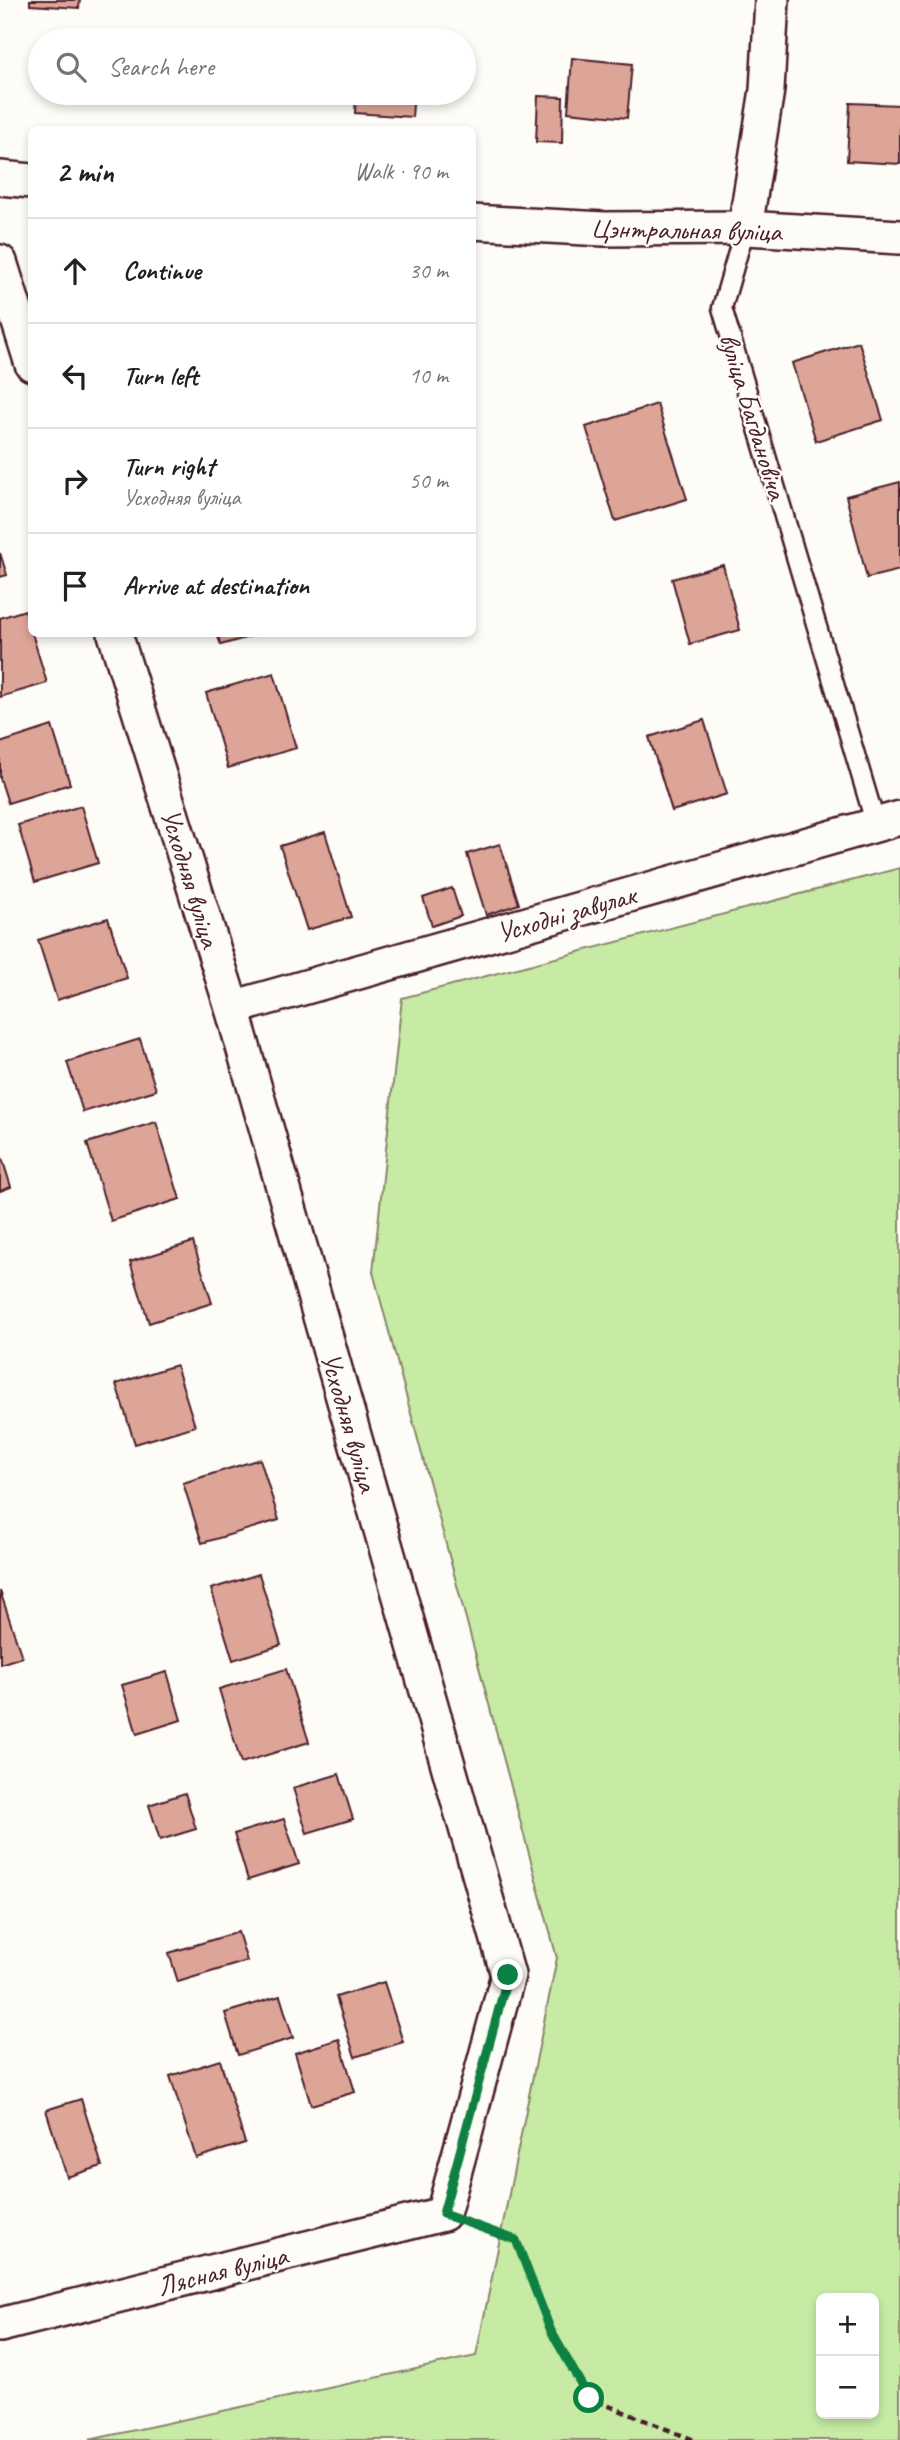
<!DOCTYPE html>
<html lang="en">
<head>
<meta charset="utf-8">
<style>
  body { margin:0; font-family:Caveat,sans-serif; background:#f2f2f2; color:#202124 }
  .controls { position:absolute; right:21px; bottom:21px; display:grid; overflow:hidden; border-radius:10px; box-shadow:0 4px 10px #0003 }
  .controls button { width:63px; height:63px; display:grid; place-items:center; padding:0; border:0; border-bottom:2px solid #e0e0e0; background:#fff; color:#202124; font:35px sans-serif }
  .stop { position:absolute; width:21px; height:21px; margin:-16px; border:5px solid #0b8043; border-radius:50%; background:#fff }
  .stop.end { background:#0b8043; border-color:#fff; box-shadow:0 2px 7px #0008 }
  .list { margin:0; padding:0; list-style:none }
  h2 { display:flex; justify-content:space-between; align-items:center; height:91px; margin:0; padding:0 28px; font-size:30px }
  h2 small { font-size:23px; font-weight:400; color:#757577 }
  .list li { display:grid; grid-template-columns:46px 1fr auto; gap:21px; align-items:center; box-sizing:border-box; height:105px; padding:0 28px; border-top:2px solid #e0e0e0 }
  .list b { display:block; font-size:26px; white-space:nowrap }
  .list p { margin:0; font-size:23px; white-space:nowrap; color:#757577 }
  .list em { font-size:23px; font-style:normal; color:#757577 }
  .icon { flex:none; width:38px; height:38px; fill:none; stroke:currentColor; stroke-width:2; stroke-linecap:round; stroke-linejoin:round }
  .map { position:relative; flex:none; width:900px; height:2440px; overflow:hidden }
  .search { position:absolute; background:#fff; box-shadow:0 4px 10px #0003; left:28px; top:28px; width:448px; height:77px; display:flex; align-items:center; gap:18px; box-sizing:border-box; padding:0 24px; border-radius:38px; color:#757577; font-size:26px }
  .panel { position:absolute; background:#fff; box-shadow:0 4px 10px #0003; left:28px; top:126px; width:448px; height:511px; border-radius:10px }
  .map>svg:first-child { display:block }
  .green { fill:#c7eba5; stroke:#888568; stroke-width:2; fill-rule:evenodd }
  .building { fill:#dda597; stroke:#4a1f2b; stroke-width:2 }
  .lines { fill:none; stroke-linecap:round; stroke-linejoin:round }
  .service-casing { stroke:#4a1f2b; stroke-width:23 }
  .minor-casing { stroke:#4a1f2b; stroke-width:38 }
  .path { stroke:#4a1f2b; stroke-width:4.5; stroke-dasharray:7 5; stroke-linecap:butt }
  .service { stroke:#fdfcf7; stroke-width:18 }
  .minor { stroke:#fdfcf7; stroke-width:33 }
  .route { stroke:#0b8043; stroke-width:9 }
  .labels { text-anchor:middle; stroke-width:5; stroke-linejoin:round; paint-order:stroke }
  .street-label { font-size:28px; fill:#4a1f2b; stroke:#fdfcf7 }
</style>
</head>
<body>
<div class="map">
<svg width="900" height="2440" viewBox="0 0 900 2440">
  <rect width="100%" height="100%" fill="#fdfcf7"/>
  <filter id="ink" filterUnits="userSpaceOnUse"><feTurbulence type="fractalNoise" baseFrequency=".0143" numOctaves="2"/><feDisplacementMap in="SourceGraphic" scale="14" xChannelSelector="R" yChannelSelector="G"/><feConvolveMatrix kernelMatrix="1 2 1 2 8 2 1 2 1" color-interpolation-filters="sRGB"/></filter>
  <g filter="url(#ink)">
    <path class="green" d="M 900,868 L 900,2440 L 89,2440 L 476,2356 L 557,1958 L 373,1272 L 402,998 ZM 821,2298 L 874,2298 L 874,2414 L 821,2414 Z"/>
    <g class="building">
      <polygon points="30,0 80,0 79,8 30,5"/>
      <polygon points="572,58 632,64 627,118 568,112"/>
      <polygon points="356,93 414,93 412,117 355,113"/>
      <polygon points="538,96 563,97 562,143 536,142"/>
      <polygon points="850,103 900,105 900,164 847,161"/>
      <polygon points="859,342 883,420 816,441 792,363"/>
      <polygon points="657,404 687,499 615,521 586,427"/>
      <polygon points="900,482 900,570 867,578 846,496"/>
      <polygon points="0,553 7,575 0,577"/>
      <polygon points="723,565 740,630 690,644 672,579"/>
      <polygon points="25,610 47,683 0,697 0,618"/>
      <polygon points="217,634 259,634 221,645"/>
      <polygon points="274,673 296,748 228,768 206,693"/>
      <polygon points="704,720 727,794 672,811 649,737"/>
      <polygon points="52,726 70,784 8,803 0,778 0,743"/>
      <polygon points="81,806 98,863 35,882 18,825"/>
      <polygon points="325,832 351,917 307,930 280,846"/>
      <polygon points="500,844 519,904 486,915 467,854"/>
      <polygon points="452,888 461,916 432,926 423,898"/>
      <polygon points="108,918 127,978 57,1000 38,940"/>
      <polygon points="140,1039 156,1090 83,1112 67,1062"/>
      <polygon points="156,1122 180,1199 111,1221 87,1143"/>
      <polygon points="2,1158 11,1187 0,1191 0,1159"/>
      <polygon points="193,1242 212,1303 149,1323 130,1262"/>
      <polygon points="176,1365 195,1426 135,1444 116,1384"/>
      <polygon points="260,1459 279,1520 202,1543 183,1483"/>
      <polygon points="259,1574 281,1645 233,1660 211,1589"/>
      <polygon points="0,1591 22,1657 0,1664"/>
      <polygon points="286,1669 309,1742 241,1763 219,1689"/>
      <polygon points="167,1672 181,1720 137,1734 122,1685"/>
      <polygon points="339,1774 353,1819 307,1833 293,1788"/>
      <polygon points="185,1793 196,1829 160,1840 149,1805"/>
      <polygon points="284,1819 299,1864 248,1880 234,1834"/>
      <polygon points="238,1932 247,1961 178,1982 169,1953"/>
      <polygon points="384,1982 403,2042 355,2057 336,1997"/>
      <polygon points="280,1996 293,2038 238,2055 225,2013"/>
      <polygon points="339,2039 355,2092 311,2105 295,2053"/>
      <polygon points="220,2060 245,2143 196,2158 170,2076"/>
      <polygon points="81,2099 102,2166 67,2177 46,2110"/>
    </g>
    <g class="lines">
      <defs>
        <polyline id="service" points="745,228 722,308 876,825"/>
        <g id="minor">
          <polyline points="0,178 32,181"/>
          <polyline points="472,222 604,229 745,228 900,237"/>
          <polyline points="745,228 767,90 772,0"/>
          <polyline points="0,262 32,364"/>
          <polyline points="232,1008 900,818"/>
          <polyline points="0,2325 443,2214 508,1975 232,1008 115,634"/>
        </g>
      </defs>
      <use href="#service" class="service-casing"/>
      <use href="#minor" class="minor-casing"/>
      <polyline class="path" points="474,2225 516,2240 551,2331 589,2398 694,2440"/>
      <use href="#service" class="service"/>
      <use href="#minor" class="minor"/>
    </g>
  </g>
  <g class="lines" filter="url(#ink)">
    <polyline class="route" points="508,1975 443,2214 516,2240 551,2331 589,2398"/>
  </g>
  <g class="labels">
    <g class="street-label">
      <text transform="translate(686 229) rotate(1)" y="10">Цэнтральная вуліца</text>
      <text transform="translate(754 416) rotate(73)" y="10">вуліца Багдановіча</text>
      <text transform="translate(191 878) rotate(73)" y="10">Усходняя вуліца</text>
      <text transform="translate(566 913) rotate(-16)" y="10">Усходні завулак</text>
      <text transform="translate(350 1422) rotate(74)" y="10">Усходняя вуліца</text>
      <text transform="translate(222 2270) rotate(-14)" y="10">Лясная вуліца</text>
    </g>
  </g>
</svg>
<div class="controls">
<button>+</button>
<button>−</button>
</div>
<div class="stop" style="left:589px;top:2398px"></div>
<div class="stop end" style="left:508px;top:1975px"></div>
<div class="search"><svg class="icon" aria-label="search" viewBox="0 0 24 24"><circle cx="10" cy="10" r="6"/><path d="M15 15l6 6"/></svg>Search here</div>
<section class="panel">
<h2>2 min<small>Walk · 90 m</small></h2>
<ul class="list">
<li><svg class="icon" aria-label="ahead" viewBox="0 0 24 24"><path d="M12 20V5M6 11l6-6 6 6"/></svg><div><b>Continue</b></div><em>30 m</em></li>
<li><svg class="icon" aria-label="left" viewBox="0 0 24 24"><path d="M17 20v-9H6M10 6l-5 5 5 5"/></svg><div><b>Turn left</b></div><em>10 m</em></li>
<li><svg class="icon" aria-label="right" viewBox="0 0 24 24"><path d="M7 20v-9h11M14 6l5 5-5 5"/></svg><div><b>Turn right</b><p>Усходняя вуліца</p></div><em>50 m</em></li>
<li><svg class="icon" aria-label="arrive" viewBox="0 0 24 24"><path d="M6 21V4h12l-3 4 3 4H6"/></svg><div><b>Arrive at destination</b></div></li>
</ul>
</section>
</div>
</body>
</html>
